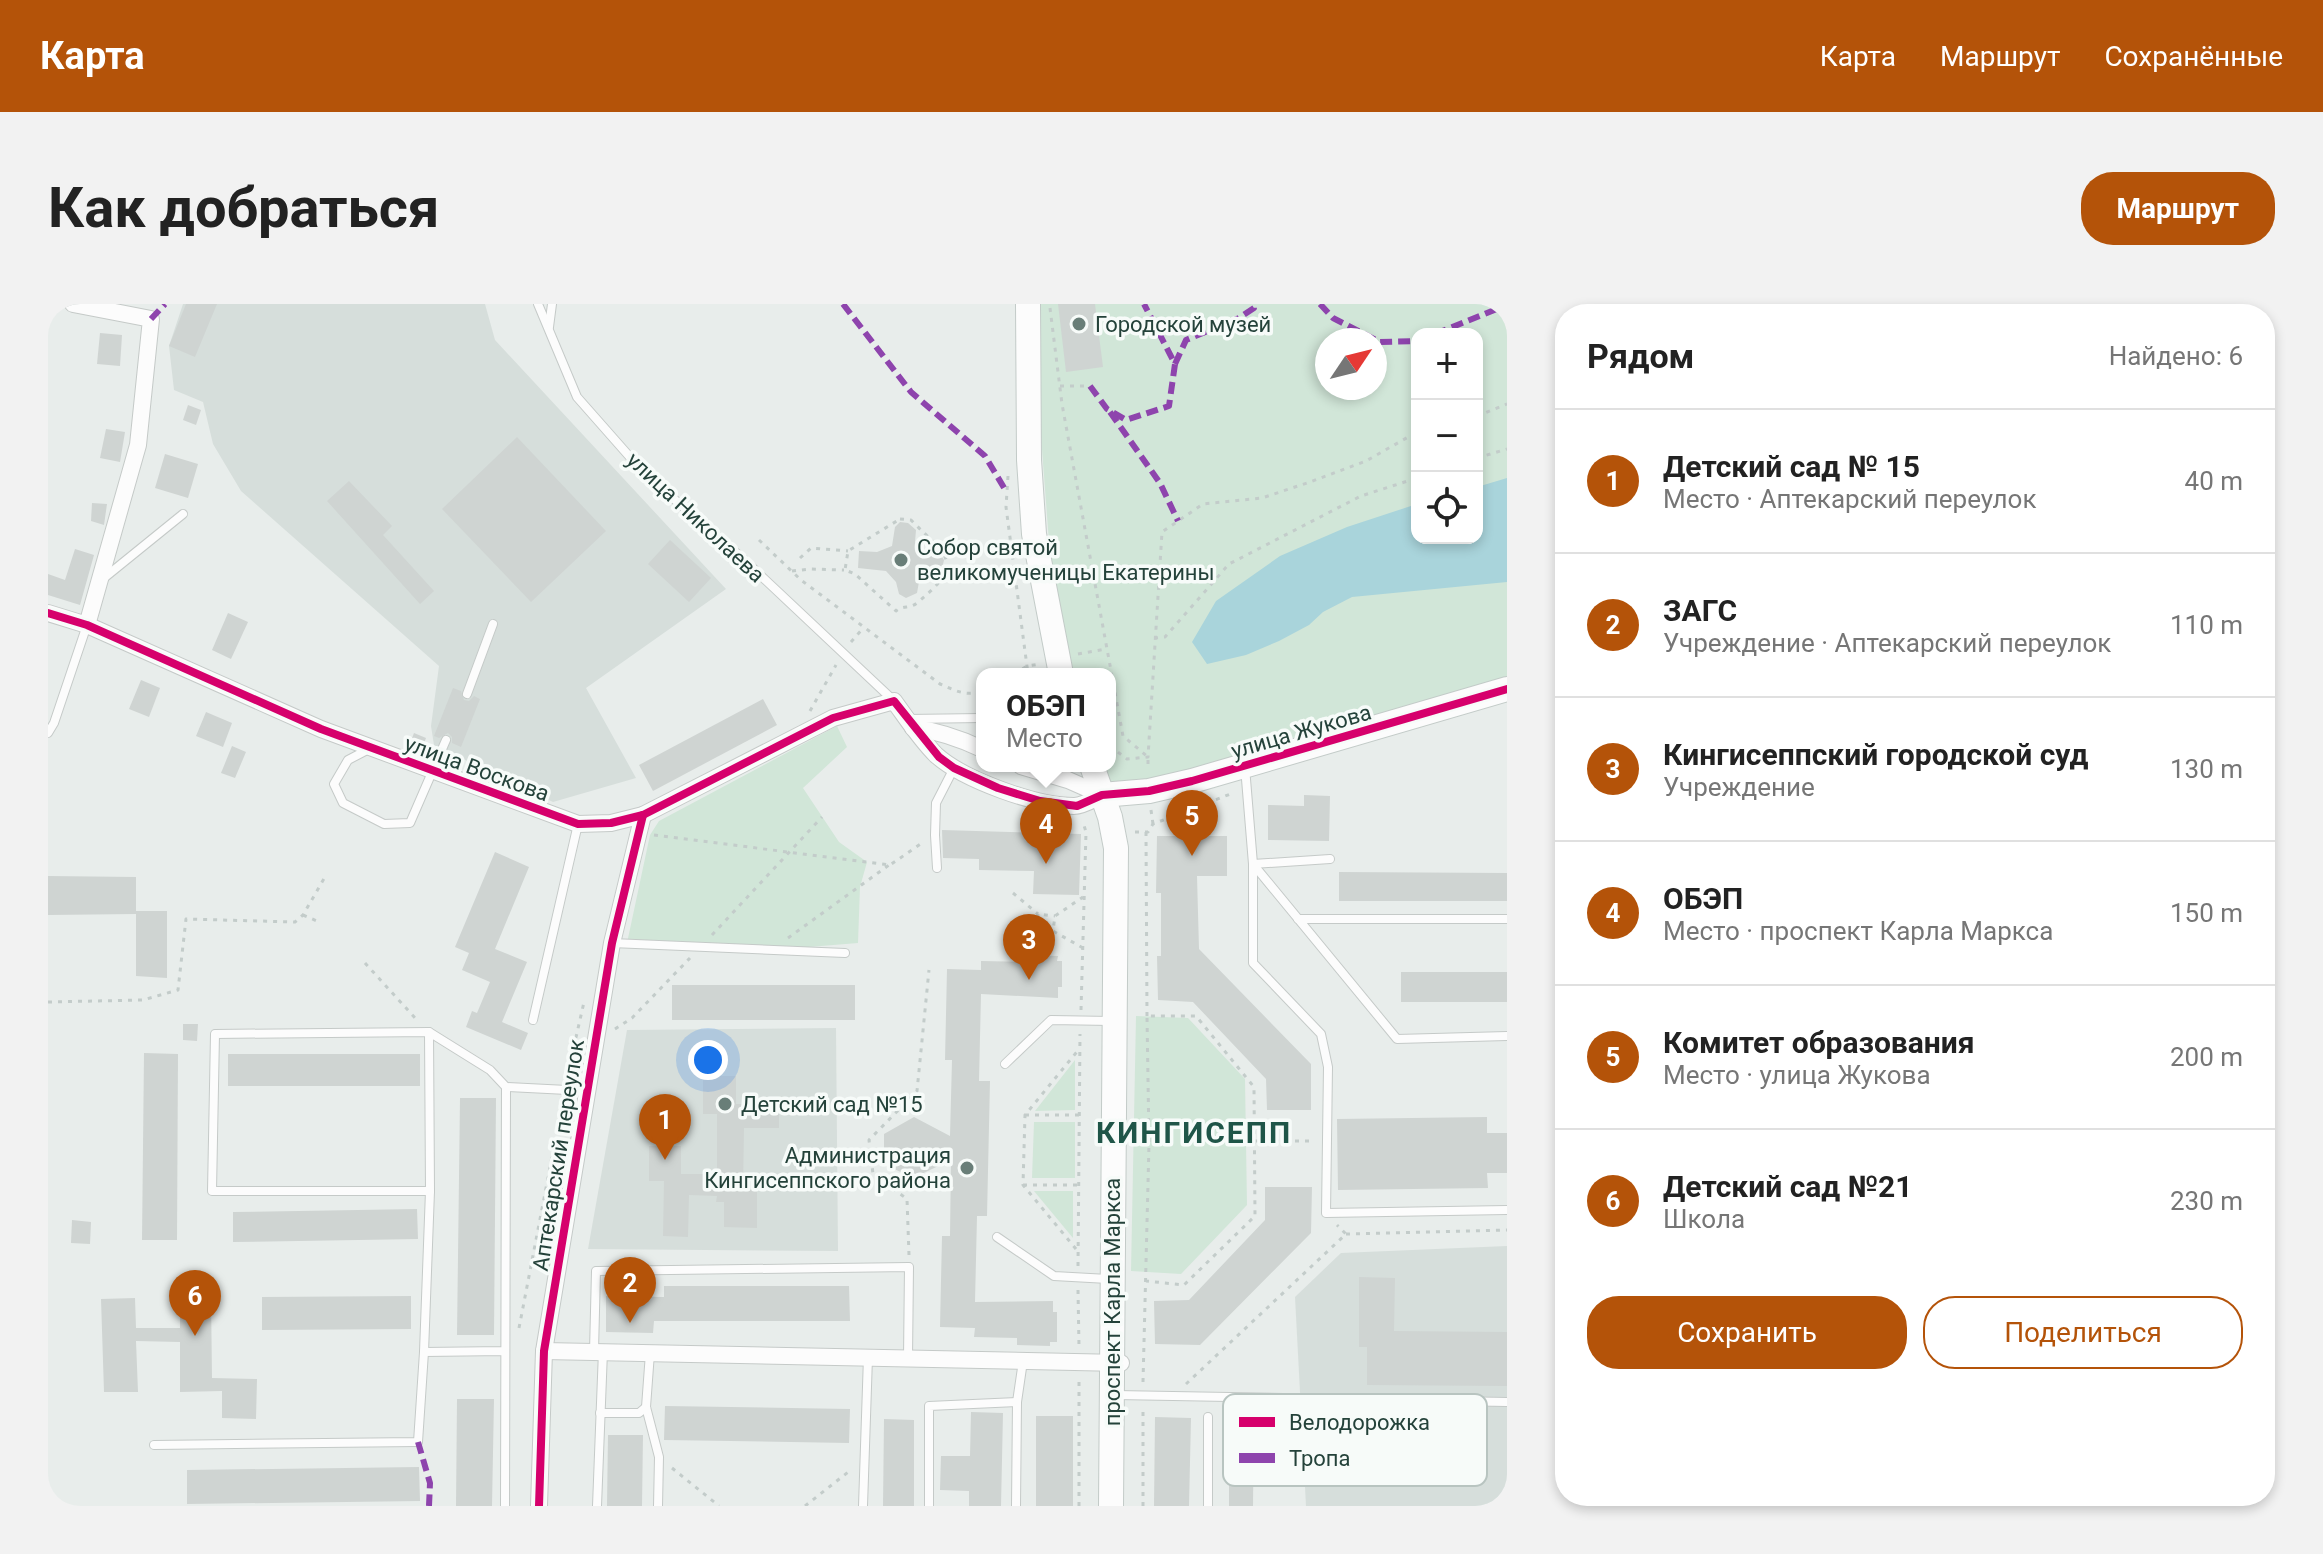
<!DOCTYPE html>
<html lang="ru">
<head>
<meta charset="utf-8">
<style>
  body { margin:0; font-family:Roboto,sans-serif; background:#f2f2f2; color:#222 }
  .controls { position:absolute; right:24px; top:24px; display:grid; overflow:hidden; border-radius:16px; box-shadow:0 4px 12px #0003 }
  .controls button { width:72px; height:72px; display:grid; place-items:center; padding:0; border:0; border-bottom:2px solid #e0e0e0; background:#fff; color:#222; font:40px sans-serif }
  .compass { position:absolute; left:1267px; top:24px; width:72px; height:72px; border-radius:50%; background:#fff; box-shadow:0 4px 12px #0003; rotate:55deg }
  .you { position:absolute; left:660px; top:756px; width:28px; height:28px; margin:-20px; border:6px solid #fff; border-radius:50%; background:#1a73e8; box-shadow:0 0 0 12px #1a73e833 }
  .badge { display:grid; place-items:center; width:52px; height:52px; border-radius:50%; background:#b45309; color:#fff; font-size:26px; font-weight:700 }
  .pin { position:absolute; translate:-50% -66px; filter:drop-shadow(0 2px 4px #0008) }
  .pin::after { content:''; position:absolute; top:42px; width:28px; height:24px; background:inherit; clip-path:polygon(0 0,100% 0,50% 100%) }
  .popup { position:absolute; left:928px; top:364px; width:140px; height:104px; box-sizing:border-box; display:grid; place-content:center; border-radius:16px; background:#fff; filter:drop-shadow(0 2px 6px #0005); font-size:26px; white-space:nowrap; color:#767676 }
  .popup b { font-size:30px; color:#222 }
  .popup::after { content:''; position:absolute; left:50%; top:100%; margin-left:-16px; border:16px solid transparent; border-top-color:#fff }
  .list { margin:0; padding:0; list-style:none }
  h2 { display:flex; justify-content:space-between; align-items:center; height:104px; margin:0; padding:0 32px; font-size:34px }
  h2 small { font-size:26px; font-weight:400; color:#767676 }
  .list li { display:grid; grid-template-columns:52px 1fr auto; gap:24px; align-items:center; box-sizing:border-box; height:144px; padding:0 32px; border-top:2px solid #e0e0e0 }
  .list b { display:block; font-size:30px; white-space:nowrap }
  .list p { margin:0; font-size:26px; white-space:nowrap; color:#767676 }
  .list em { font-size:26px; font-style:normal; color:#767676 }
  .actions { display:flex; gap:16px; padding:24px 32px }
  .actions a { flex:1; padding:18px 0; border:2px solid #b45309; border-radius:32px; text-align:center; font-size:28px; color:#b45309 }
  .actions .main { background:#b45309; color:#fff }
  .icon { flex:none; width:44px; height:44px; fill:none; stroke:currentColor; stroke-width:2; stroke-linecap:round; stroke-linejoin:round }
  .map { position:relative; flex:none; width:1459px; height:1202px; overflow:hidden; border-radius:32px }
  header { display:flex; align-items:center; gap:48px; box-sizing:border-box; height:112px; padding:0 40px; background:#b45309; color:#fff }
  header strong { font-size:38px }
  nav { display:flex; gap:44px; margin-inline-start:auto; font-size:28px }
  .intro { display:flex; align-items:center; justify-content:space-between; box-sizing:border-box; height:192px; padding:0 48px }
  h1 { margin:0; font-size:56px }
  .button { padding:20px 36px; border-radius:32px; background:#b45309; color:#fff; font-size:28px; font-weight:700 }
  main { display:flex; gap:48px; padding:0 48px }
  aside { flex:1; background:#fff; border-radius:32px; box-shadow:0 4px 12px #0003 }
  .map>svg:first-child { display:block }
  .built { fill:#d6dedb }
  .green { fill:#d1e6d8; fill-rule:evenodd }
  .water { fill:#a9d4db }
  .building { fill:#cfd4d2 }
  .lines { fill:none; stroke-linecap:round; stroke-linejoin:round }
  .lane-casing { stroke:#c5cac8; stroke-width:10 }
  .street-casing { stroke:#c5cac8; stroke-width:18 }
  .secondary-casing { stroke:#c3cbc8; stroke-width:26 }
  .path { stroke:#c3ccca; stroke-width:3; stroke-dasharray:4 6; stroke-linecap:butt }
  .lane { stroke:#fcfcfc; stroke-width:8 }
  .street { stroke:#fcfcfc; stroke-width:16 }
  .secondary { stroke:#fcfcfc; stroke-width:24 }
  .quiet { stroke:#8e44ad; stroke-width:6; stroke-dasharray:12 6; stroke-linecap:butt }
  .cycleway-casing { stroke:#f7fbf9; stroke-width:13 }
  .cycleway { stroke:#d6006c; stroke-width:8 }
  .poi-dot { fill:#697e78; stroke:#f7fbf9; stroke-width:3 }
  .labels { text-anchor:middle; stroke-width:7; stroke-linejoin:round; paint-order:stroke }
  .poi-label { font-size:22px; fill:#24423a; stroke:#f7fbf9; text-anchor:start }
  .street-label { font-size:22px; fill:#24423a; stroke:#f7fbf9 }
  .district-label { font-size:30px; font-weight:bold; letter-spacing:2px; fill:#1f5548; stroke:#f7fbf9 }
  .key { fill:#f7fbf9; stroke:#b8c4c0; stroke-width:2 }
  .key-label { font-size:22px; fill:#24423a }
</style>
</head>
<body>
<header>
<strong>Карта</strong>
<nav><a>Карта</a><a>Маршрут</a><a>Сохранённые</a></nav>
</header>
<div class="intro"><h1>Как добраться</h1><a class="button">Маршрут</a></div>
<main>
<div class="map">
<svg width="1459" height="1202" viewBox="0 0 1459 1202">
  <rect width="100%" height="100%" fill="#e8edeb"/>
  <g class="built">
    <polygon points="135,0 437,0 447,36 678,285 538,384 588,474 505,498 386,441 383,422 391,362 193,187 165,140 155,98 126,86 121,42"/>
    <polygon points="788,724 790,947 540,945 579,726"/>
    <polygon points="1459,942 1459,1202 1258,1202 1247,993 1293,949"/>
  </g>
  <g class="green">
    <path d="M 983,0 L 1459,0 L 1459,385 L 1054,491 L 1045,462 L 1062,462 L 1062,370 L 1014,370 L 1010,357 ZM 1369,30 L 1429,30 L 1429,234 L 1369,234 ZM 1279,36 L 1327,36 L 1327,84 L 1279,84 Z"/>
    <polygon points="789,422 799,443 755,484 791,538 819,558 812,583 810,639 724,646 579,639 602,531 611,517"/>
    <polygon points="1088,712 1140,714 1197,775 1199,901 1133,970 1083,967"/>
    <polygon points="1027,756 1027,806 987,807"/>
    <polygon points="986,818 1027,818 1027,874 984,874"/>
    <polygon points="986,887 1025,887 1025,934"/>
  </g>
  <polygon class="water" points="1459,174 1459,278 1304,293 1275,308 1261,321 1231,337 1198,351 1159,360 1144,338 1168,297 1232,252 1299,223 1369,200 1369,234 1429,234 1429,183"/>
  <g class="building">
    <polygon points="138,0 169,0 147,53 121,42"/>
    <polygon points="1010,0 1047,0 1055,63 1018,68"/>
    <polygon points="52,29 74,31 72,62 49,60"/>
    <polygon points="140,101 153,106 148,121 135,116"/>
    <polygon points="58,125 77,128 72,158 52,154"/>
    <polygon points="469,133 558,227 483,298 394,205"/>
    <polygon points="117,150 150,160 140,194 107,184"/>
    <polygon points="301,177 344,222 335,231 386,287 372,300 279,197"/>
    <polygon points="44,199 59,200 56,221 43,217"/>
    <polygon points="852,218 860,219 868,226 867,238 877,249 884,246 891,248 896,256 894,265 889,270 872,272 869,289 858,294 851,290 848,278 838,267 810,264 811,247 829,248 844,242 847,223"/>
    <polygon points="622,236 663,274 641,298 600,260"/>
    <polygon points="27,245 46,251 32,301 0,291 0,270 17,276"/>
    <polygon points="180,309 200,318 183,355 164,346"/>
    <polygon points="93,376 112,384 101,413 81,405"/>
    <polygon points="405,384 413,387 416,396 421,397 426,392 432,395 413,443 404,439 404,433 400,429 391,434 386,432"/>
    <polygon points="715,395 729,421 605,487 591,461"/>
    <polygon points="158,408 184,419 175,443 148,432"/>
    <polygon points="366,429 378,434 372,450 360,445"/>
    <polygon points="184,442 198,448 187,474 173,469"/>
    <polygon points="1256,491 1282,492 1281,537 1220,536 1220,501 1256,502"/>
    <polygon points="894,526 1033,530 1031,591 985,590 986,567 931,566 931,555 895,554"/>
    <polygon points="1109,532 1179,532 1179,572 1149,572 1151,645 1263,760 1263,806 1219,806 1218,775 1145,698 1110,696 1109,652 1113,652 1113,589 1108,589"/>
    <polygon points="447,548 481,563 447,645 479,658 454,718 480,729 473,746 418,723 424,707 429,709 442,678 414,666 421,649 407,643"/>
    <polygon points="1291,568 1459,569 1459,597 1291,597"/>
    <polygon points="0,572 88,573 88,607 119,607 119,674 88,672 88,610 0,611"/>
    <polygon points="977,651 1010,652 1009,657 1014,657 1014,683 1010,683 1010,694 933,690 931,777 942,777 939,912 929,912 927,998 1005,997 1005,1008 1009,1008 1009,1038 1002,1038 1002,1042 969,1041 969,1034 926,1033 927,1024 892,1023 894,932 902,932 903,856 865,874 836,860 836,830 866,813 902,832 904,756 897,756 899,665 933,666 933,657 977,658"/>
    <rect x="1353" y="668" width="106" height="30"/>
    <rect x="624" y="681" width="183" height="35"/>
    <polygon points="135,720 150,720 149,737 135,736"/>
    <polygon points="96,749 130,750 129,936 94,936"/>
    <rect x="180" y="750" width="192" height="32"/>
    <polygon points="655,772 688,772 688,800 731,800 731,824 696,824 695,885 709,885 709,924 676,923 676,898 668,898 669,892 641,891 640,933 615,932 616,877 601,877 601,842 633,842 633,870 669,870 669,810 655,810"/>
    <polygon points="412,794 448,794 446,1031 409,1031"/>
    <polygon points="1439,813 1439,829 1459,829 1459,869 1439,869 1440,884 1290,886 1289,815"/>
    <polygon points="1217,883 1264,883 1263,929 1152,1041 1107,1040 1106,997 1141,996 1217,916"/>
    <polygon points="369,905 370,935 185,938 185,908"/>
    <polygon points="24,916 43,918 42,940 23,939"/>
    <polygon points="1311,973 1347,974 1346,1027 1459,1028 1459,1082 1319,1081 1319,1043 1311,1043"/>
    <polygon points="616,982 801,982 802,1017 606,1017 605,1029 558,1028 558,992 616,993"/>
    <polygon points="132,992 163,992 164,1074 209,1075 208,1115 174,1114 174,1087 132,1088 132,1038 88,1037 90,1088 56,1088 53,995 87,994 88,1024 132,1024"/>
    <polygon points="363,992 363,1025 214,1026 214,993"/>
    <polygon points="409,1095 446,1095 444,1202 408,1202"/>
    <polygon points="617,1102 802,1105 801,1139 616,1136"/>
    <polygon points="1181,1104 1206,1104 1205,1202 1181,1202"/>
    <polygon points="923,1108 955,1109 953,1202 921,1202 921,1187 892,1186 893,1152 922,1152"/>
    <rect x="988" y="1112" width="37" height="90"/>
    <polygon points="1107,1113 1143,1114 1141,1202 1106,1202"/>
    <polygon points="836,1115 866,1116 866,1202 835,1202"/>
    <polygon points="560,1131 595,1131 594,1202 559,1202"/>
    <polygon points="371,1163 372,1197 139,1200 139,1166"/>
  </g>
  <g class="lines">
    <defs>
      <g id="lane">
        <polyline points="490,0 529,93 596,169 693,253 845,396"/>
        <polyline points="501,23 504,0"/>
        <polyline points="56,274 135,210"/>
        <polyline points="419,390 445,320"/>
        <polyline points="859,415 934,414"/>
        <polyline points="0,429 6,419 39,321"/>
        <polyline points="321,445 300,456 286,480 295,499 336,520 362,519 398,436"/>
        <polyline points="1197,463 1205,560 1282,555"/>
        <polyline points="889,564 887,531 888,499 906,464"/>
        <polyline points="1250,615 1459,615"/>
        <polyline points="564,639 797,649"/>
        <polyline points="485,716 530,520"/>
        <polyline points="381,728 382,887"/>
        <polyline points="1459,732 1349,735 1205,560 1205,659 1273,730 1280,763 1278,909 1459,906"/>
        <polyline points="957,760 1003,716 1063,717"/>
        <polyline points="458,783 539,787"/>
        <polyline points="949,933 1006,972 1060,975"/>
        <polyline points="457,1047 376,1048 382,887 164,887 167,730 381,728 442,766 458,783 457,1202"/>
        <polyline points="546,1047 548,967 861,963 860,1054"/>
        <polyline points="602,1049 598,1103 611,1153 610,1202"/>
        <polyline points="1068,1091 1459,1098"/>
        <polyline points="552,1109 591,1109 598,1103"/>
        <polyline points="1160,1113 1160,1202"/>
        <polyline points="106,1141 370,1138 376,1048"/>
        <polyline points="549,1202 555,1047"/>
        <polyline points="815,1202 820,1053"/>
        <polyline points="881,1202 881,1102 969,1098"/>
        <polyline points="968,1202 969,1098 975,1057"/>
      </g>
      <g id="street">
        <polyline points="25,0 103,15 90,141 39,321"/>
        <path d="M 0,309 L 39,321 L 273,425 L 530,520 L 563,519 L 595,511 L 785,414 L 846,397 C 859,415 872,435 888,451 C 916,476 988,502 1026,502 C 1035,502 1046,495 1054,491"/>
        <path d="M 865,424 C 891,427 911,434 934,445"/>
        <polyline points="973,462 1020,476 1054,491"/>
        <polyline points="496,1047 1073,1059"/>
        <polyline points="491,1202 496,1047 564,639 595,511"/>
      </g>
      <g id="secondary">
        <polyline points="980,0 981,156 986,230 1013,370"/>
        <polyline points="1044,462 1062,513 1068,544 1063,1202"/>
        <polyline points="1054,491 1101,487 1144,477 1459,385"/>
      </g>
    </defs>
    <use href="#lane" class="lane-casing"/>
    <use href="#street" class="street-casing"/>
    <use href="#secondary" class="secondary-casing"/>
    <g class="path">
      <polyline points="1002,4 1014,100 1075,432 1100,453 1100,466"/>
      <polyline points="1012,82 1042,82"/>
      <polyline points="1429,112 1459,100"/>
      <polyline points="1429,154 1459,145"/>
      <polyline points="960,172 958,203 980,370"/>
      <path d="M 852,215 L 863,216 C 898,252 919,258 870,298 C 863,305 855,301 848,307 L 807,270 L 797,266 L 800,247 Z"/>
      <path d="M 711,236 L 753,276 L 892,380 C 906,386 918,393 934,387"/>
      <polyline points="752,254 763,244 800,247"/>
      <polyline points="744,267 762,265 796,266"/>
      <polyline points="1106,334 1117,333 1181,260 1313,192 1369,174"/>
      <polyline points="803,338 816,323"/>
      <polyline points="1030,350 1058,345"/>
      <polyline points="966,370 979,362 992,360"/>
      <polyline points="762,407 788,361"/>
      <polyline points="1062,442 1079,455 1100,453 1114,228 1155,200 1214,194 1262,178 1318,157 1369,128"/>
      <polyline points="1103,506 1105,520"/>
      <polyline points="1087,528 1100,528 1105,520 1185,489"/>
      <polyline points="1098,528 1099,712"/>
      <polyline points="606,531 842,561 874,539"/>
      <polyline points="965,589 990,610"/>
      <polyline points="255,611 269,617"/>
      <polyline points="1005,627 988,627 990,610 1007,612"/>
      <polyline points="664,631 774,513"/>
      <polyline points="740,634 841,561"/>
      <polyline points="1035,644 1005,627 1007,612 1035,593"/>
      <polyline points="317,659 368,715"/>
      <polyline points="0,698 95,696 130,686 138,615 247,618 255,611 277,573"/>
      <polyline points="1033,706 1038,528 1035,518"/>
      <polyline points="567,725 584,714 642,654"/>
      <polyline points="519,773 536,698"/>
      <polyline points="977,811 1032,811"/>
      <polyline points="1207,837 1267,837"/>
      <polyline points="975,881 1031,881"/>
      <polyline points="1298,930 1459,926"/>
      <polyline points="1028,945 975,881 977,811 1032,744"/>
      <polyline points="861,951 859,895 825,870 821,836 869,787 881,666"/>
      <polyline points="1030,962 1032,730"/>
      <polyline points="1030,986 1031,1042"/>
      <polyline points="471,1024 515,796"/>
      <polyline points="1095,1078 1101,840 1099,712 1148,712 1206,783 1207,912 1136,981 1098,977"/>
      <polyline points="1138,1080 1298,930 1289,921"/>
      <polyline points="624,1164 671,1202"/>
      <polyline points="757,1202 804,1165"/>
      <polyline points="1031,1202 1031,1074"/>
      <polyline points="1095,1202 1095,1102"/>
    </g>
    <use href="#lane" class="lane"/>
    <use href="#street" class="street"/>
    <use href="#secondary" class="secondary"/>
    <g class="quiet">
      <polyline points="795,0 863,88 937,152 958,187"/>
      <polyline points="1272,0 1285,14 1332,38 1369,37"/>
      <polyline points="103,15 117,0"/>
      <polyline points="1387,30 1459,1"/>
      <polyline points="1127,60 1138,36 1191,14 1206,4 1206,0"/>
      <polyline points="1042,82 1059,105 1078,116 1121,102 1127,60 1096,0"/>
      <polyline points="1062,108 1112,179 1130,217"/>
      <polyline points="370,1138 382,1179 381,1202"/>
    </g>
    <defs>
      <g id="cycleway">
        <polyline points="0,309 39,321 273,425 530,520 563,519 595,511 785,414 846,397 891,453 906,464 950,484 992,497 1029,502 1054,491 1101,487 1144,477 1459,385"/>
        <polyline points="491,1202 496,1047 564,639 595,511"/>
      </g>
    </defs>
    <use href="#cycleway" class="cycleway-casing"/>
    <use href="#cycleway" class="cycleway"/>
  </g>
  <g class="poi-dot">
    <circle cx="1031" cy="20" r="8"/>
    <circle cx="853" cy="256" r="8"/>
    <circle cx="677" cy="800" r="8"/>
    <circle cx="919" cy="864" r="8"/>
  </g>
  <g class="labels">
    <g class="poi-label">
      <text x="1047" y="28">Городской музей</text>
      <text x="869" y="251">Собор святой<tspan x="869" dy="25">великомученицы Екатерины</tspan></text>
      <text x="693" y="808">Детский сад №15</text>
      <text x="903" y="859" text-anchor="end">Администрация<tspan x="903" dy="25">Кингисеппского района</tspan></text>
    </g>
    <g class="street-label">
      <text transform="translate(648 213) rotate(43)" y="8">улица Николаева</text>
      <text transform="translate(1253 427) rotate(-16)" y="8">улица Жукова</text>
      <text transform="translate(429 464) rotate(20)" y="8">улица Воскова</text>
      <text transform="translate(510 851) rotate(-81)" y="8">Аптекарский переулок</text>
      <text transform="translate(1064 998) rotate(-90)" y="8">проспект Карла Маркса</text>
    </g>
    <g class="district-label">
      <text x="1146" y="839">КИНГИСЕПП</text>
    </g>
  </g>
  <rect x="1175" y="1090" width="264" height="92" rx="12" class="key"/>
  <rect x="1191" y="1113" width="36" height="10" fill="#d6006c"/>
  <rect x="1191" y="1149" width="36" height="10" fill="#8e44ad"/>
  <g class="key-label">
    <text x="1241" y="1126">Велодорожка</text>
    <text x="1241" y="1162">Тропа</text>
  </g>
</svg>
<div class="controls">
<button>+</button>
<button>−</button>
<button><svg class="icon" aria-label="locate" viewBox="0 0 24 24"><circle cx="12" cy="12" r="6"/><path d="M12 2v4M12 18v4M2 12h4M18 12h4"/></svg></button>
</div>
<svg class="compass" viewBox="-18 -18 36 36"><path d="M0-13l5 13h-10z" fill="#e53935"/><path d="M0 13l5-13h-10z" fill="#767676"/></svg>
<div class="you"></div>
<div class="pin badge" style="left:617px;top:856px">1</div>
<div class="pin badge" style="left:582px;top:1019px">2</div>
<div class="pin badge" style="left:981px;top:676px">3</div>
<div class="pin badge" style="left:998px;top:560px">4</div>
<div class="popup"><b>ОБЭП</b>Место</div>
<div class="pin badge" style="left:1144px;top:552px">5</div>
<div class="pin badge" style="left:147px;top:1032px">6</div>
</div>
<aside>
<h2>Рядом<small>Найдено: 6</small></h2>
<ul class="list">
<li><span class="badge">1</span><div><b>Детский сад № 15</b><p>Место · Аптекарский переулок</p></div><em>40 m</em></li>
<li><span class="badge">2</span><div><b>ЗАГС</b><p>Учреждение · Аптекарский переулок</p></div><em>110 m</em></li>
<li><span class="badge">3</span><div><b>Кингисеппский городской суд</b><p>Учреждение</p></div><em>130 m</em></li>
<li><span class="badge">4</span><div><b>ОБЭП</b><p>Место · проспект Карла Маркса</p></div><em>150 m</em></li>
<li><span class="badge">5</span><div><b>Комитет образования</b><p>Место · улица Жукова</p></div><em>200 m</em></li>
<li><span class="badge">6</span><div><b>Детский сад №21</b><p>Школа</p></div><em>230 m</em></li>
</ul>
<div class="actions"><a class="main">Сохранить</a><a>Поделиться</a></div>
</aside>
</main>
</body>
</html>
